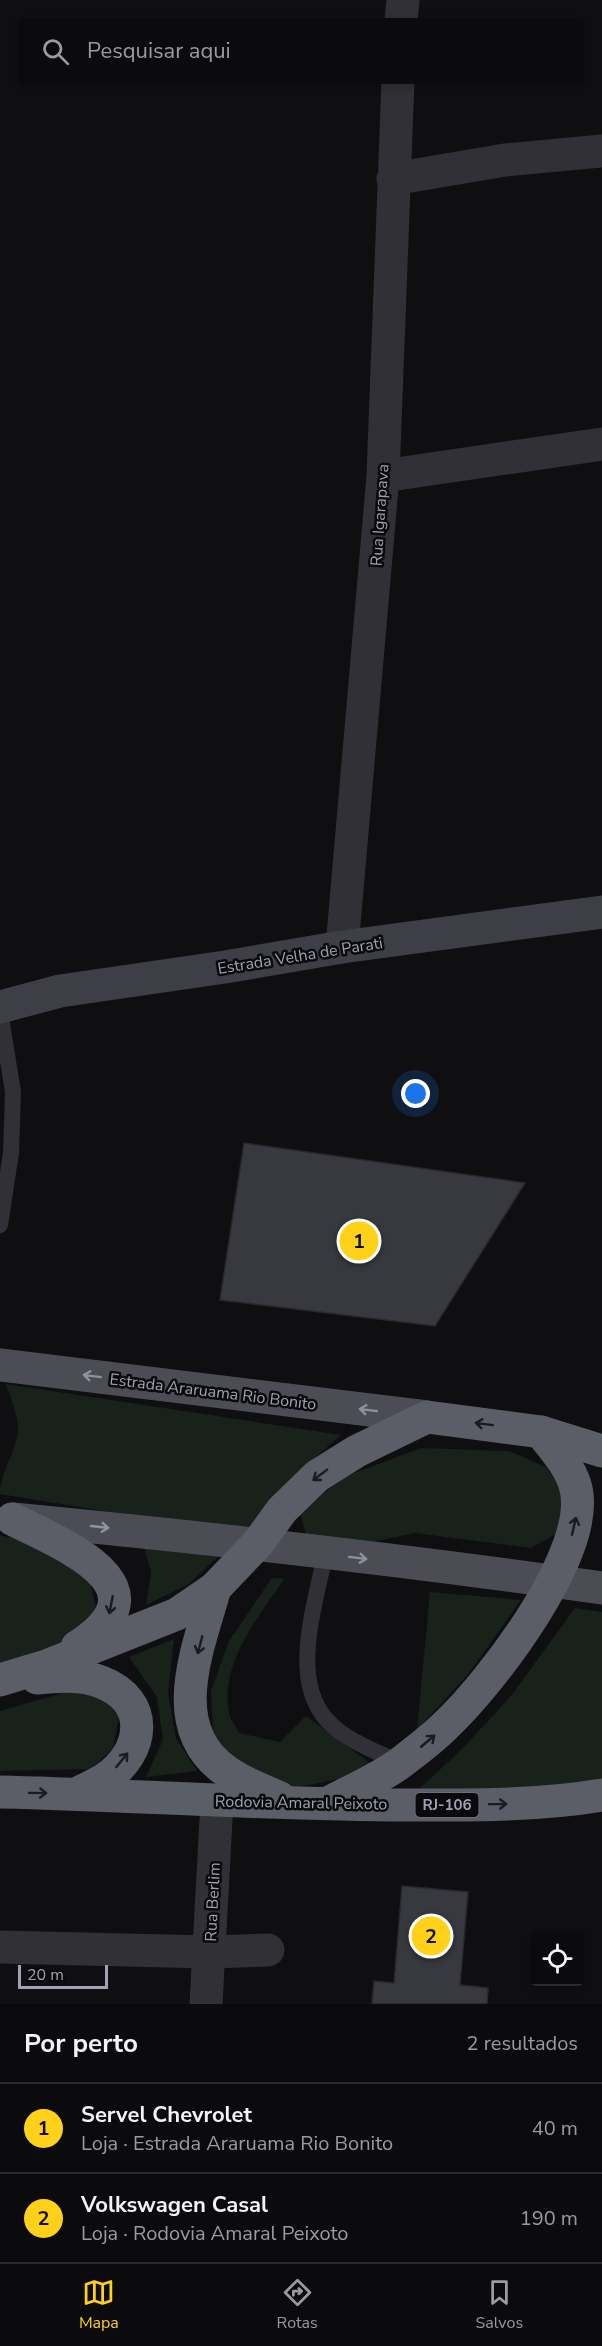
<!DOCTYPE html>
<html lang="pt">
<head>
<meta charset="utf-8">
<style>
  body { margin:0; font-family:"Nunito Sans",sans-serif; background:#19191b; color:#f1f3f6 }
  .controls { position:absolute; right:18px; bottom:18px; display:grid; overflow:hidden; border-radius:6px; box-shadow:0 3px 9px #0003 }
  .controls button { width:54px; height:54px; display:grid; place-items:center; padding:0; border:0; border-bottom:2px solid #2b2b2e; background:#0b0b0d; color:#f1f3f6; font:30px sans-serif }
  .scale { position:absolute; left:18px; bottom:15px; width:90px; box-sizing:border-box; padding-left:6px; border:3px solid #9fa2b3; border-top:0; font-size:16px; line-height:21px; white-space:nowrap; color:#9fa2b3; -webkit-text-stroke:4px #0a0a0c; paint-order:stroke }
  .you { position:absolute; left:416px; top:1094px; width:21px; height:21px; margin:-15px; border:4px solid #fff; border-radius:50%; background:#1a73e8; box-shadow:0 0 0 9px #1a73e833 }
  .badge { display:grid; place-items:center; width:39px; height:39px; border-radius:50%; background:#ffd219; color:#111; font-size:20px; font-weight:700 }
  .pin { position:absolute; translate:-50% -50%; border:3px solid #fff; box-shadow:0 2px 6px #0006 }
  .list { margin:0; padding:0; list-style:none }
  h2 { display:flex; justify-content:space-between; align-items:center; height:78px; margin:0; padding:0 24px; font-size:26px }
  h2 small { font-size:20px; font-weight:400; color:#9a9b9d }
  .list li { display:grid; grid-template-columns:39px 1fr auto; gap:18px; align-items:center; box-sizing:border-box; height:90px; padding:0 24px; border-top:2px solid #2b2b2e }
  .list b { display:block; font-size:22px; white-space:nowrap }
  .list p { margin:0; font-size:20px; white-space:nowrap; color:#9a9b9d }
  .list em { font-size:20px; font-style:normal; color:#9a9b9d }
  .icon { flex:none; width:33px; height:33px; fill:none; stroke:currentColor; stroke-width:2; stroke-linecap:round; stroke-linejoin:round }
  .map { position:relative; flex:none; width:602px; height:2004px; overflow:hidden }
  .search { position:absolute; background:#0b0b0d; box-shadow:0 3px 9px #0003; left:18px; right:18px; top:18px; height:66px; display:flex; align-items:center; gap:15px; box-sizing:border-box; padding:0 21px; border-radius:6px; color:#9a9b9d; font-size:22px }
  .sheet { height:258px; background:#0b0b0d }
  nav { display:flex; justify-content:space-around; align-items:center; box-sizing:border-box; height:84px; border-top:2px solid #2b2b2e; background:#0b0b0d; font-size:16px; color:#9a9b9d }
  nav a { display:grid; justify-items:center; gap:3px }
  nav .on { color:#ffd219 }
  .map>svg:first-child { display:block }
  .green { fill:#19211b }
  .building { fill:#38393f; stroke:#29292d; stroke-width:1.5 }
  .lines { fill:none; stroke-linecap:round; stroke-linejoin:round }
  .lane { stroke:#303036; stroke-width:16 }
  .street { stroke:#303036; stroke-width:33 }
  .secondary { stroke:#3e3f46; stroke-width:33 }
  .primary { stroke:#4c4c55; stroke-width:33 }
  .highway { stroke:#5b5d67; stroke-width:33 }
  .oneway { stroke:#8e91a0 }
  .oneway2 { stroke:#1a1b1e }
  .labels { text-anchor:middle; stroke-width:5; stroke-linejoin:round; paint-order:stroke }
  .shield { fill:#0a0a0c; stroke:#727481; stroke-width:1.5 }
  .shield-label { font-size:15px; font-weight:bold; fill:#9fa2b3 }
  .street-label { font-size:16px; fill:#9fa2b3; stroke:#0a0a0c }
</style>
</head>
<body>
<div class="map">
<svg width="602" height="2004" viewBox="0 0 602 2004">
  <rect width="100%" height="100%" fill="#0f0f11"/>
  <g class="green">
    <path d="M 6,1384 L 341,1435 L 293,1477 L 244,1534 L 0,1494 C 0,1471 20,1446 18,1426 C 17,1412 10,1397 6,1384 Z"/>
    <polygon points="421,1448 509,1451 546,1467 565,1495 561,1531 531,1548 415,1533 368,1543 308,1541 300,1514 341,1478"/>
    <polygon points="0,1535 36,1544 71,1559 91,1585 96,1608 84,1634 0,1665"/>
    <polygon points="141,1538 227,1548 189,1584 146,1605 151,1572"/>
    <path d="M 272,1578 L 284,1579 C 258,1618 220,1662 229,1713 C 230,1719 236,1727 239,1733 L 280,1742 L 306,1716 L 374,1766 L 348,1777 L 289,1789 L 243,1770 L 213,1735 L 211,1691 L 229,1641 Z"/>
    <polygon points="430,1592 521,1600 470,1672 417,1730"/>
    <polygon points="575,1608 602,1612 602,1778 547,1790 419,1789 460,1751 511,1696"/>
    <polygon points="174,1639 168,1693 176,1738 197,1771 146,1777 163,1740 157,1697 129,1657"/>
    <polygon points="80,1688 106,1697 119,1717 113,1748 91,1769 0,1771 0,1711"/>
  </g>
  <g class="building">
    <polygon points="244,1143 525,1183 435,1326 220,1300"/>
    <polygon points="402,1886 468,1892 460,1985 488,1988 487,2004 372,2004 374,1981 394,1983"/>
  </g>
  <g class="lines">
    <g class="lane">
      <polyline points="0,1011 13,1092 11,1153 0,1225"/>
      <path d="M 325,1554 C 315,1609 284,1692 339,1731 C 357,1745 380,1753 400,1763"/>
    </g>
    <g class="street">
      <polyline points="401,21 403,0"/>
      <polyline points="393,179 505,160 602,151"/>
      <polyline points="383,476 602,444"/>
      <polyline points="342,947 383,476 398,81"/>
      <polyline points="0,1947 210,1952 268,1950"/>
      <polyline points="206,2004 217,1801"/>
    </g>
    <polyline class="secondary" points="0,1007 60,991 225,967 342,947 602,912"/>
    <g class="primary">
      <polyline points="0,1365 427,1417"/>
      <path d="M 13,1519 C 210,1538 406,1560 602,1588"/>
    </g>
    <g class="highway">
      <path d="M 12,1519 C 63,1545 172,1586 77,1647"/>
      <path d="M 215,1588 C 199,1647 163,1727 226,1771 C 242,1783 263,1790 280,1798"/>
      <path d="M 37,1678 C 57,1676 82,1674 101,1682 C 151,1701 145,1752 105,1779 C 96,1785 85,1789 76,1794"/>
      <polyline points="0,1680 46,1666 177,1614 215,1588 258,1543 282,1510 317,1476 357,1451 427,1417 541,1432 602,1451"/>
      <path d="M 0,1792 C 136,1795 271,1805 406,1805 C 472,1805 537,1806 602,1795"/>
      <path d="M 328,1803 C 352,1790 381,1778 403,1761 C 417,1750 432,1739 445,1726 C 490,1684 595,1549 575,1485 C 569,1465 553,1448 541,1432"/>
    </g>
  </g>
  <defs><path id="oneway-shaft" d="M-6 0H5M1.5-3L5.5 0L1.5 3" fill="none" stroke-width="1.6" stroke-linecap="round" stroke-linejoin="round" transform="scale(1.5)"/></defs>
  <g class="oneway">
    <use href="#oneway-shaft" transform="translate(92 1376) rotate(-173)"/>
    <use href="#oneway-shaft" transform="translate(368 1410) rotate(-173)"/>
    <use href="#oneway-shaft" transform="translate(100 1527) rotate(6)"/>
    <use href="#oneway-shaft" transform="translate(358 1558) rotate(7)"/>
  </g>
  <g class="oneway2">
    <use href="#oneway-shaft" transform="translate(484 1424) rotate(-173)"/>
    <use href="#oneway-shaft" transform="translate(320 1475) rotate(143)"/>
    <use href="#oneway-shaft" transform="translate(574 1526) rotate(-77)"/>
    <use href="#oneway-shaft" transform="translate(111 1605) rotate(101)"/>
    <use href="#oneway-shaft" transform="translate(200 1645) rotate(105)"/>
    <use href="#oneway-shaft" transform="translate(428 1741) rotate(-40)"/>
    <use href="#oneway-shaft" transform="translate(122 1760) rotate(-51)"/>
    <use href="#oneway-shaft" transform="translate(38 1793) rotate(1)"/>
    <use href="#oneway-shaft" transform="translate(498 1804) rotate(-1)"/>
  </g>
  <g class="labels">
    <rect class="shield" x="415.5" y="1793" width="63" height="24" rx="4.5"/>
    <g class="shield-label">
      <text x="447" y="1810">RJ-106</text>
    </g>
    <g class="street-label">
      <text transform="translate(379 515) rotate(-86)" y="6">Rua Igarapava</text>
      <text transform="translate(300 955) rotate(-9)" y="6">Estrada Velha de Parati</text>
      <text transform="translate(213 1391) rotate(7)" y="6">Estrada Araruama Rio Bonito</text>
      <text transform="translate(301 1802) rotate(1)" y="6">Rodovia Amaral Peixoto</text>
      <text transform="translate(212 1902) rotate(-87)" y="6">Rua Berlim</text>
    </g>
  </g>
</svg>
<div class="controls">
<button><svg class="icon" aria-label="locate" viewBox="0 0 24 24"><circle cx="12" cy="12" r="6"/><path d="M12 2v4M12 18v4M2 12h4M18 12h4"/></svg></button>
</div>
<div class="scale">20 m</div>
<div class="you"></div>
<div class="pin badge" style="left:359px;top:1241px">1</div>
<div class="pin badge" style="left:431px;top:1936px">2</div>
<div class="search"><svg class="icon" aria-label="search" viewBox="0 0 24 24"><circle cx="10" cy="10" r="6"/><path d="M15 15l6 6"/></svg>Pesquisar aqui</div>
</div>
<section class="sheet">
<h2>Por perto<small>2 resultados</small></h2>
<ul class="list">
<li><span class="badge">1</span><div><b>Servel Chevrolet</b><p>Loja · Estrada Araruama Rio Bonito</p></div><em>40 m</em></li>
<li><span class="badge">2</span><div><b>Volkswagen Casal</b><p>Loja · Rodovia Amaral Peixoto</p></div><em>190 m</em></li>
</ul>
</section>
<nav>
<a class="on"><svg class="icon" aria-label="map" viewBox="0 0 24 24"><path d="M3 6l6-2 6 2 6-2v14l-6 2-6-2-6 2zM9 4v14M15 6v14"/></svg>Mapa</a>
<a><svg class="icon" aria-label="directions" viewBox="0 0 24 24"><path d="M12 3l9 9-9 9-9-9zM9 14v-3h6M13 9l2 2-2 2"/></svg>Rotas</a>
<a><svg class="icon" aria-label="saved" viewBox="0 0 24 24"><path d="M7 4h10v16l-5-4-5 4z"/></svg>Salvos</a>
</nav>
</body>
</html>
